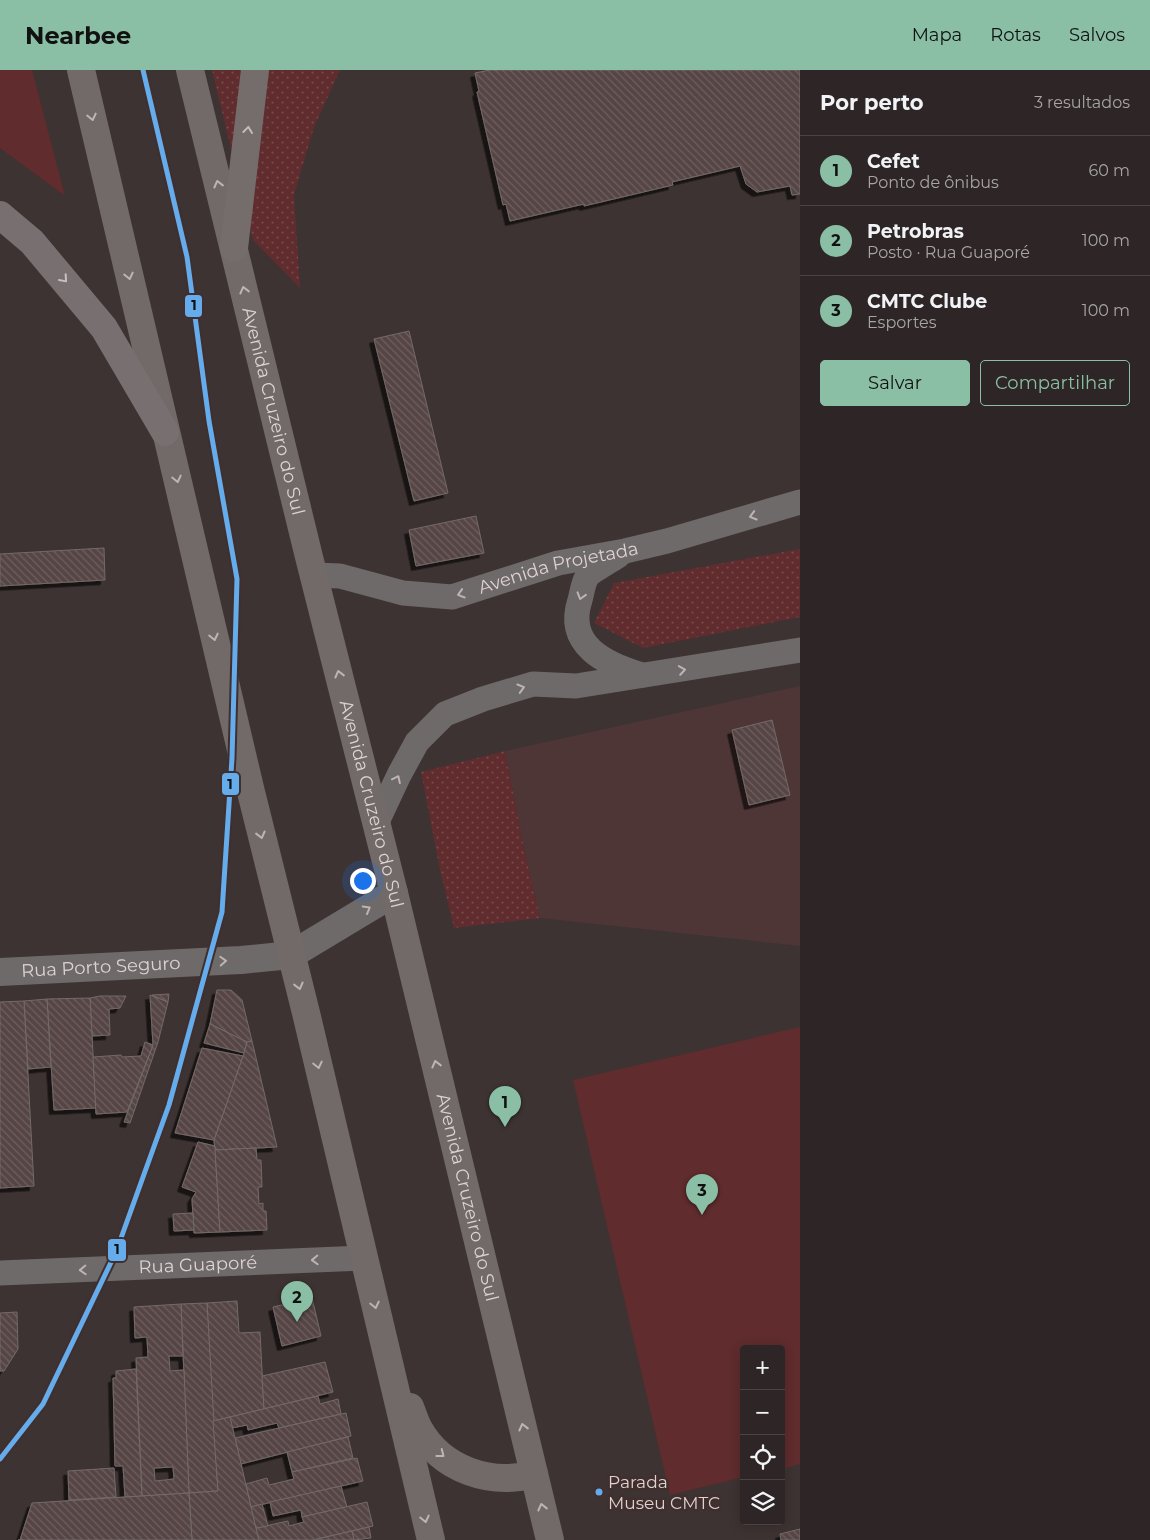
<!DOCTYPE html>
<html lang="pt">
<head>
<meta charset="utf-8">
<style>
  body { margin:0; font-family:Montserrat,sans-serif; background:#3a3232; color:#f1f3f6 }
  .controls { position:absolute; right:15px; bottom:15px; display:grid; overflow:hidden; border-radius:5px; box-shadow:0 2px 12px #0003 }
  .controls button { width:45px; height:45px; display:grid; place-items:center; padding:0; border:0; border-bottom:1px solid #494343; background:#2e2626; color:#f1f3f6; font:25px sans-serif }
  .you { position:absolute; left:362px; top:810px; width:18px; height:18px; margin:-12px; border:4px solid #fff; border-radius:50%; background:#1a73e8; box-shadow:0 0 0 8px #1a73e833 }
  .badge { display:grid; place-items:center; width:32px; height:32px; border-radius:50%; background:#8abfa5; color:#111; font-size:16px; font-weight:700 }
  .pin { position:absolute; translate:-50% -41px; filter:drop-shadow(0 1px 2px #0008) }
  .pin::after { content:''; position:absolute; top:26px; width:18px; height:15px; background:inherit; clip-path:polygon(0 0,100% 0,50% 100%) }
  .list { margin:0; padding:0; list-style:none }
  h2 { display:flex; justify-content:space-between; align-items:center; height:65px; margin:0; padding:0 20px; font-size:21px }
  h2 small { font-size:16px; font-weight:400; color:#a7a5a7 }
  .list li { display:grid; grid-template-columns:32px 1fr auto; gap:15px; align-items:center; box-sizing:border-box; height:70px; padding:0 20px; border-top:1px solid #494343 }
  .list b { display:block; font-size:19px; white-space:nowrap }
  .list p { margin:0; font-size:16px; white-space:nowrap; color:#a7a5a7 }
  .list em { font-size:16px; font-style:normal; color:#a7a5a7 }
  .actions { display:flex; gap:10px; padding:15px 20px }
  .actions a { flex:1; padding:11px 0; border:1px solid #8abfa5; border-radius:5px; text-align:center; font-size:18px; color:#8abfa5 }
  .actions .main { background:#8abfa5; color:#111 }
  .icon { flex:none; width:28px; height:28px; fill:none; stroke:currentColor; stroke-width:2; stroke-linecap:round; stroke-linejoin:round }
  .map { position:relative; flex:none; width:800px; height:1470px; overflow:hidden }
  header { display:flex; align-items:center; gap:30px; box-sizing:border-box; height:70px; padding:0 25px; background:#8abfa5; color:#111 }
  header strong { font-size:24px }
  nav { display:flex; gap:28px; margin-inline-start:auto; font-size:18px }
  main { display:flex }
  aside { flex:1; background:#2e2626 }
  .map>svg:first-child { display:block }
  .built { fill:#4d3635 }
  .grass { fill:#602c2e }
  .park { fill:url(#park-dots) }
  .building { fill:url(#building-back-hatch); stroke:#736a69; fill-rule:evenodd; filter:url(#shadow) }
  .lines { fill:none; stroke-linecap:round; stroke-linejoin:round }
  .minor { stroke:#6e6a6a; stroke-width:25 }
  .tertiary { stroke:#6e6a6a; stroke-width:28 }
  .primary { stroke:#716a69; stroke-width:28 }
  .trunk { stroke:#746d6c; stroke-width:28 }
  .motorway { stroke:#787070; stroke-width:28 }
  .metro-1-casing { stroke:#412f2e; stroke-width:9 }
  .metro-1 { stroke:#64aceb; stroke-width:5 }
  .oneway { stroke:#beb4b2 }
  .oneway2 { stroke:#c4bab8 }
  .oneway3 { stroke:#cabfbe }
  .oneway4 { stroke:#bdb4b3 }
  .bus-dot { fill:#60acee; stroke:#412f2e; stroke-width:2 }
  .labels { text-anchor:middle; stroke-width:5; stroke-linejoin:round; paint-order:stroke }
  .bus-label { font-size:17px; fill:#dfd3d2; stroke:#412f2e; text-anchor:start }
  .street-label { font-size:18px; fill:#dfd3d2; stroke:#412f2e }
  .line-badge { stroke:#412f2e; stroke-width:2 }
  .pale-badge-label { font-size:14px; text-anchor:middle; font-weight:bold; fill:#111 }
</style>
</head>
<body>
<header>
<strong>Nearbee</strong>
<nav><a>Mapa</a><a>Rotas</a><a>Salvos</a></nav>
</header>
<main>
<div class="map">
<svg width="800" height="1470" viewBox="0 0 800 1470">
  <defs>
    <pattern id="park-dots" width="8" height="8" patternUnits="userSpaceOnUse" patternTransform="scale(1.25)"><rect width="8" height="8" fill="#602c2e"/><path d="M2 2h.1M6 6h.1" fill="none" stroke="#764a4b" stroke-width="1.8" stroke-linecap="round"/></pattern>
    <pattern id="building-back-hatch" width="6" height="6" patternUnits="userSpaceOnUse" patternTransform="scale(1.25)"><rect width="6" height="6" fill="#574545"/><path d="M-1 5l2 2M0 0l6 6M5-1l2 2" fill="none" stroke="#6f5f5f"/></pattern>
    <filter id="shadow"><feDropShadow dx="-4.5" dy="4.5" stdDeviation="0" flood-color="#0009"/></filter>
  </defs>
  <rect width="100%" height="100%" fill="#3d3332"/>
  <polygon class="built" points="800,616 800,876 540,848 524,779 505,681"/>
  <g class="grass">
    <polygon points="0,0 32,0 65,126 0,78"/>
    <polygon points="800,957 800,1394 781,1399 781,1279 744,1279 744,1407 670,1425 573,1010"/>
  </g>
  <g class="park">
    <polygon points="212,0 340,0 314,57 294,125 300,218 253,170"/>
    <polygon points="800,479 800,547 643,578 594,553 614,513"/>
    <polygon points="505,681 524,779 540,848 454,858 440,800 421,702"/>
  </g>
  <g class="building">
    <polygon points="490,0 800,0 800,124 792,125 790,116 757,122 746,114 740,96 672,112 673,115 584,136 584,134 510,151 506,134 503,135 477,22 479,21 475,3"/>
    <polygon points="409,261 448,423 414,431 374,269"/>
    <polygon points="476,446 484,483 416,496 409,460"/>
    <polygon points="104,478 105,510 0,516 0,484"/>
    <polygon points="772,650 790,725 749,735 732,660"/>
    <polygon points="217,920 231,920 242,930 252,971 247,972 210,954"/>
    <polygon points="169,924 168,932 152,925"/>
    <polygon points="150,925 168,932 158,972 130,1053 124,1052 153,975"/>
    <polygon points="100,926 126,926 120,938 109,939 110,965 92,966 90,928"/>
    <polygon points="90,928 96,1038 54,1040 47,929"/>
    <polygon points="47,929 51,997 28,999 24,931"/>
    <polygon points="24,931 34,1116 0,1118 0,932"/>
    <polygon points="210,954 247,972 244,983 204,973"/>
    <polygon points="252,971 277,1077 215,1080 214,1070 244,983 247,972"/>
    <polygon points="145,972 153,975 127,1042 96,1044 93,987 121,985 122,987 141,986"/>
    <polygon points="202,978 243,986 214,1070 175,1063"/>
    <polygon points="198,1072 215,1076 220,1162 194,1163 192,1129 196,1122 182,1117"/>
    <polygon points="256,1078 257,1090 261,1090 262,1117 258,1117 259,1134 263,1133 263,1141 266,1141 267,1160 220,1162 215,1080"/>
    <polygon points="193,1143 194,1160 174,1161 173,1144"/>
    <polygon points="312,1228 321,1266 282,1276 273,1237"/>
    <polygon points="237,1231 239,1263 260,1262 264,1339 213,1351 207,1233"/>
    <polygon points="207,1233 218,1421 189,1423 181,1234"/>
    <path d="M 181,1234 L 183,1286 L 169,1286 L 170,1301 L 184,1300 L 189,1423 L 142,1426 L 136,1288 L 148,1287 L 147,1267 L 135,1268 L 134,1237 ZM 173,1397 L 174,1409 L 155,1411 L 154,1398 Z"/>
    <polygon points="17,1242 18,1279 4,1301 0,1301 0,1243"/>
    <polygon points="325,1292 333,1322 264,1339 262,1306"/>
    <polygon points="136,1299 142,1426 125,1427 123,1396 115,1396 113,1308 116,1308 116,1301"/>
    <polygon points="318,1326 320,1334 338,1329 341,1344 279,1358 277,1353 248,1360 247,1355 232,1358 230,1347"/>
    <polygon points="346,1343 351,1366 241,1394 235,1368"/>
    <polygon points="230,1347 259,1470 192,1470 189,1423 218,1421 213,1351"/>
    <polygon points="348,1367 353,1388 292,1402 287,1382"/>
    <polygon points="357,1388 363,1411 251,1437 246,1414 267,1408 269,1415 294,1409 292,1402"/>
    <polygon points="114,1398 116,1427 69,1430 68,1401"/>
    <polygon points="341,1416 347,1437 302,1447 301,1440 273,1446 270,1432"/>
    <polygon points="189,1423 192,1470 18,1470 20,1470 32,1433"/>
    <polygon points="367,1432 373,1456 313,1470 259,1470 256,1458 288,1451 289,1456 304,1452 302,1447"/>
    <polygon points="262,1434 268,1456 256,1458 251,1437"/>
    <polygon points="369,1457 371,1468 354,1470 352,1461"/>
    <polygon points="800,1459 800,1470 781,1470 780,1464"/>
    <polygon points="352,1461 354,1470 313,1470"/>
  </g>
  <g class="lines">
    <g class="minor">
      <path d="M 619,485 C 612,490 590,502 587,507 C 583,513 582,523 580,530 C 565,575 605,594 642,605"/>
      <path id="s1" d="M 314,505 L 340,506 L 403,523 L 452,527 L 558,493 L 625,481 L 667,471 L 800,432"/>
      <polyline points="376,754 399,705 417,672 445,644 483,629 533,614 576,616 800,580"/>
      <path id="s2" d="M 0,1203 L 364,1188"/>
    </g>
    <path class="tertiary" id="s3" d="M 0,902 L 241,890 L 291,885 L 394,823"/>
    <g class="primary">
      <polyline points="81,0 250,718 307,947 431,1470"/>
      <path id="s4" d="M 190,0 L 309,487 L 394,823 L 550,1470"/>
      <path d="M 410,1337 C 413,1344 415,1352 419,1359 C 442,1400 491,1416 534,1404"/>
    </g>
    <polyline class="trunk" points="234,178 255,0"/>
    <polyline class="motorway" points="0,145 32,172 104,258 165,362"/>
    <defs>
      <polyline id="metro-1" points="0,1389 43,1334 116,1182 169,1035 222,842 232,688 237,509 209,351 187,187 143,0"/>
    </defs>
    <use href="#metro-1" class="metro-1-casing"/>
    <use href="#metro-1" class="metro-1"/>
  </g>
  <defs><path id="oneway-chevron" d="M-2-3.5L2.5 0L-2 3.5" fill="none" stroke-width="1.6" stroke-linecap="round" stroke-linejoin="round" transform="scale(1.25)"/></defs>
  <g class="oneway">
    <use href="#oneway-chevron" transform="translate(92 47) rotate(77)"/>
    <use href="#oneway-chevron" transform="translate(218 114) rotate(-104)"/>
    <use href="#oneway-chevron" transform="translate(129 206) rotate(77)"/>
    <use href="#oneway-chevron" transform="translate(244 220) rotate(-104)"/>
    <use href="#oneway-chevron" transform="translate(177 409) rotate(77)"/>
    <use href="#oneway-chevron" transform="translate(214 567) rotate(77)"/>
    <use href="#oneway-chevron" transform="translate(339 604) rotate(-104)"/>
    <use href="#oneway-chevron" transform="translate(261 765) rotate(76)"/>
    <use href="#oneway-chevron" transform="translate(299 916) rotate(76)"/>
    <use href="#oneway-chevron" transform="translate(436 994) rotate(-104)"/>
    <use href="#oneway-chevron" transform="translate(318 995) rotate(77)"/>
    <use href="#oneway-chevron" transform="translate(375 1235) rotate(77)"/>
    <use href="#oneway-chevron" transform="translate(523 1357) rotate(-104)"/>
    <use href="#oneway-chevron" transform="translate(441 1384) rotate(38)"/>
    <use href="#oneway-chevron" transform="translate(542 1437) rotate(-104)"/>
    <use href="#oneway-chevron" transform="translate(425 1449) rotate(77)"/>
  </g>
  <use class="oneway2" href="#oneway-chevron" transform="translate(248 60) rotate(-83)"/>
  <use class="oneway3" href="#oneway-chevron" transform="translate(64 209) rotate(49)"/>
  <g class="oneway4">
    <use href="#oneway-chevron" transform="translate(753 446) rotate(164)"/>
    <use href="#oneway-chevron" transform="translate(461 524) rotate(163)"/>
    <use href="#oneway-chevron" transform="translate(581 526) rotate(107)"/>
    <use href="#oneway-chevron" transform="translate(682 600) rotate(-9)"/>
    <use href="#oneway-chevron" transform="translate(521 618) rotate(-16)"/>
    <use href="#oneway-chevron" transform="translate(397 709) rotate(-64)"/>
    <use href="#oneway-chevron" transform="translate(367 839) rotate(-30)"/>
    <use href="#oneway-chevron" transform="translate(223 891) rotate(-3)"/>
    <use href="#oneway-chevron" transform="translate(315 1190) rotate(178)"/>
    <use href="#oneway-chevron" transform="translate(83 1200) rotate(178)"/>
  </g>
  <circle class="bus-dot" cx="599" cy="1422" r="4.5"/>
  <g class="labels">
    <g class="bus-label">
      <text x="608" y="1418">Parada<tspan x="608" dy="21">Museu CMTC</tspan></text>
    </g>
    <g class="street-label">
      <text dy="6" stroke="none"><textPath href="#s4" startOffset="351">Avenida Cruzeiro do Sul</textPath></text>
      <text dy="6" stroke="none"><textPath href="#s1" startOffset="251">Avenida Projetada</textPath></text>
      <text dy="6" stroke="none"><textPath href="#s4" startOffset="756">Avenida Cruzeiro do Sul</textPath></text>
      <text dy="6" stroke="none"><textPath href="#s3" startOffset="101">Rua Porto Seguro</textPath></text>
      <text dy="6" stroke="none"><textPath href="#s4" startOffset="1161">Avenida Cruzeiro do Sul</textPath></text>
      <text dy="6" stroke="none"><textPath href="#s2" startOffset="198">Rua Guaporé</textPath></text>
    </g>
  </g>
  <g class="line-badge">
    <rect x="184" y="224" width="19" height="24" rx="5" fill="#64aceb"/>
    <rect x="221" y="702" width="19" height="24" rx="5" fill="#64aceb"/>
    <rect x="107" y="1168" width="20" height="24" rx="5" fill="#64aceb"/>
  </g>
  <g class="pale-badge-label">
    <text x="194" y="240">1</text>
    <text x="230" y="719">1</text>
    <text x="117" y="1184">1</text>
  </g>
</svg>
<div class="controls">
<button>+</button>
<button>−</button>
<button><svg class="icon" aria-label="locate" viewBox="0 0 24 24"><circle cx="12" cy="12" r="6"/><path d="M12 2v4M12 18v4M2 12h4M18 12h4"/></svg></button>
<button><svg class="icon" aria-label="layers" viewBox="0 0 24 24"><path d="M12 4l9 5-9 5-9-5zM3 14l9 5 9-5"/></svg></button>
</div>
<div class="you"></div>
<div class="pin badge" style="left:505px;top:1057px">1</div>
<div class="pin badge" style="left:297px;top:1252px">2</div>
<div class="pin badge" style="left:702px;top:1145px">3</div>
</div>
<aside>
<h2>Por perto<small>3 resultados</small></h2>
<ul class="list">
<li><span class="badge">1</span><div><b>Cefet</b><p>Ponto de ônibus</p></div><em>60 m</em></li>
<li><span class="badge">2</span><div><b>Petrobras</b><p>Posto · Rua Guaporé</p></div><em>100 m</em></li>
<li><span class="badge">3</span><div><b>CMTC Clube</b><p>Esportes</p></div><em>100 m</em></li>
</ul>
<div class="actions"><a class="main">Salvar</a><a>Compartilhar</a></div>
</aside>
</main>
</body>
</html>
